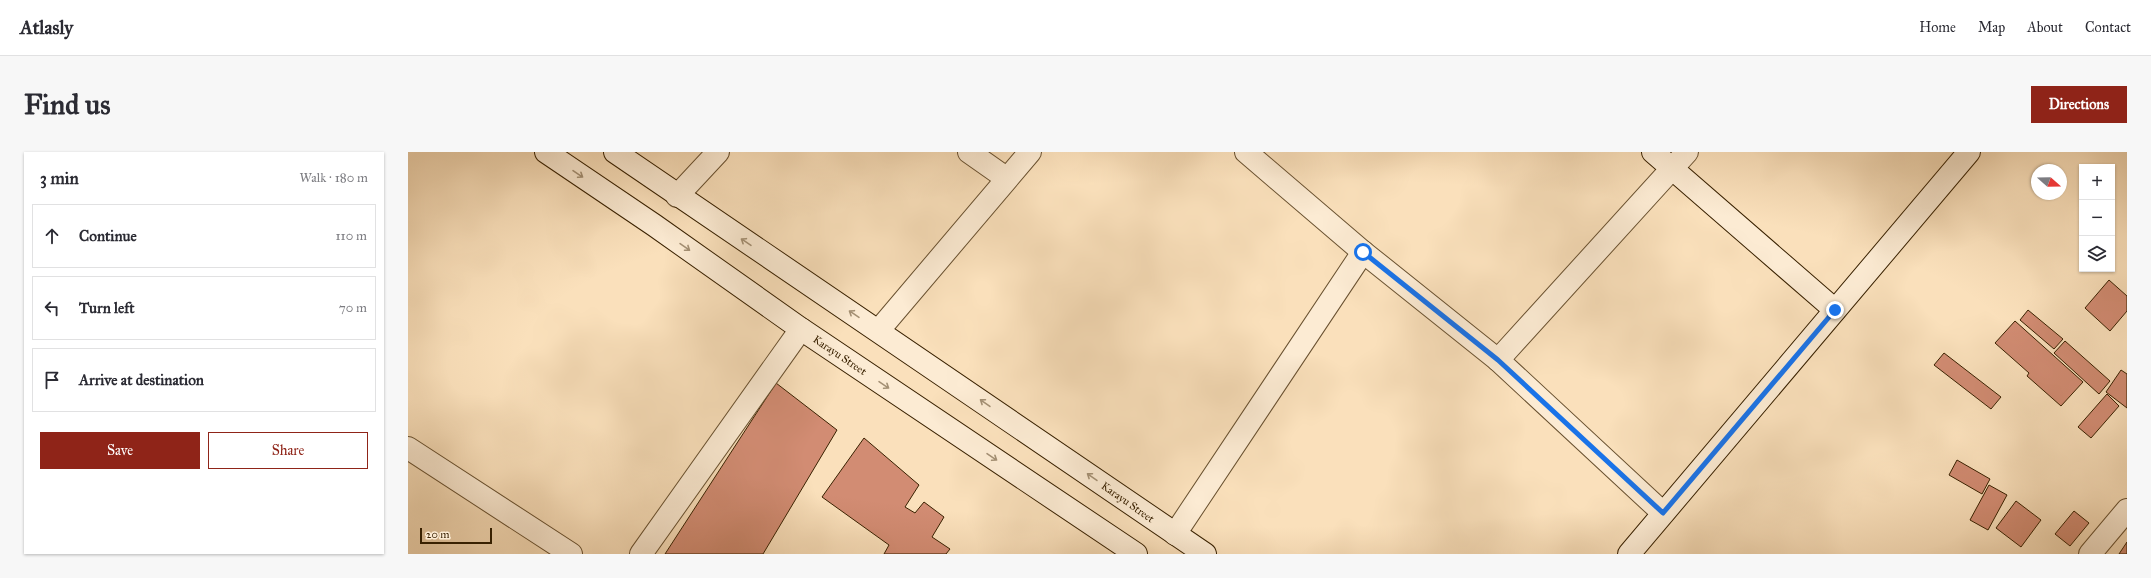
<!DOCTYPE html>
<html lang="en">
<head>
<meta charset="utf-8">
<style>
  body { margin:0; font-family:"IM FELL Great Primer",serif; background:#f7f7f7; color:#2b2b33 }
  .controls { position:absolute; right:12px; top:12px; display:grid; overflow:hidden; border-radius:0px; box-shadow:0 1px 3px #0004 }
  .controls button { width:36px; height:36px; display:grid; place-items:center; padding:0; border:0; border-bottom:1px solid #e1e1e2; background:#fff; color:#2b2b33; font:20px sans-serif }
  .compass { position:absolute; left:1623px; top:12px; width:36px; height:36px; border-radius:50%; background:#fff; box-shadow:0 1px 3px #0004; rotate:110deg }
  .scale { position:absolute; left:12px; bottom:10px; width:72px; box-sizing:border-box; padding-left:4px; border:2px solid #392101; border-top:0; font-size:11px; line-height:14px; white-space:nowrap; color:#392101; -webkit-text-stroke:3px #fcebd3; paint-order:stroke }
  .stop { position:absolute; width:12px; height:12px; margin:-9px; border:3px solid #1a73e8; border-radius:50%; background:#fff }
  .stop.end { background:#1a73e8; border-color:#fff; box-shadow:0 1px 4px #0008 }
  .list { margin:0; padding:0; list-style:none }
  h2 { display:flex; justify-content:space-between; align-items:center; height:52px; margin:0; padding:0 16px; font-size:17px }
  h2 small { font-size:13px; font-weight:400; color:#7c7c81 }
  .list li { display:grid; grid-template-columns:26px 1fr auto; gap:12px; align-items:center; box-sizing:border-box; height:64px; margin:0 8px 8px; padding:0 8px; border:1px solid #e1e1e2; border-radius:0px }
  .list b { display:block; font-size:15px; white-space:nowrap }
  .list em { font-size:13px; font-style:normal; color:#7c7c81 }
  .actions { display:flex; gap:8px; padding:12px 16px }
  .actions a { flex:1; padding:9px 0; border:1px solid #8f2418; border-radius:0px; text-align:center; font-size:14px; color:#8f2418 }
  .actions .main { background:#8f2418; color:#fff }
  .icon { flex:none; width:22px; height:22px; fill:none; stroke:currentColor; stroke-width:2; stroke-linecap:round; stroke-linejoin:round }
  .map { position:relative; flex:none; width:1719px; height:402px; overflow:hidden; border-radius:0px }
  header { display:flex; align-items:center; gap:24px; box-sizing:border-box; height:56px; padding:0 20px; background:#fff; border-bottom:1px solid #e1e1e2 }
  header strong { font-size:19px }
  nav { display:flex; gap:22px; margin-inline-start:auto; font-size:14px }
  .intro { display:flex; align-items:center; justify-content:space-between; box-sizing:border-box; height:96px; padding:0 24px }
  h1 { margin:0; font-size:28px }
  .button { padding:10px 18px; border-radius:0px; background:#8f2418; color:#fff; font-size:14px; font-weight:700 }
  main { display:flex; gap:24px; padding:0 24px }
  aside { flex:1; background:#fff; border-radius:0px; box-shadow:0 1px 3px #0004 }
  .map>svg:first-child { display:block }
  .building { fill:#d28c73; stroke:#392101 }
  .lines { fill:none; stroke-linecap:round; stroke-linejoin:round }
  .street-casing { stroke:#695130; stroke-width:24 }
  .secondary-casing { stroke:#392101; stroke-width:24 }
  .street { stroke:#fcebd3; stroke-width:22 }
  .secondary { stroke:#fcebd3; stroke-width:22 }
  .oneway { stroke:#a49074 }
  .route { stroke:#1a73e8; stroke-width:5 }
  .labels { text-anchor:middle; stroke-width:3; stroke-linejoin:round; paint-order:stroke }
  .street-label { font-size:11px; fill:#392101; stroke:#fcebd3 }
</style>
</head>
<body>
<header>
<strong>Atlasly</strong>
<nav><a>Home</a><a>Map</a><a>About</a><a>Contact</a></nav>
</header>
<div class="intro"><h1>Find us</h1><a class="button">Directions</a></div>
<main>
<aside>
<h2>3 min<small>Walk · 180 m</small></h2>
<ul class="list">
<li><svg class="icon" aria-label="ahead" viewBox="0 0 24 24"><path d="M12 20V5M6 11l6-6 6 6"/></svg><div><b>Continue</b></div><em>110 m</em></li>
<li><svg class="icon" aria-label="left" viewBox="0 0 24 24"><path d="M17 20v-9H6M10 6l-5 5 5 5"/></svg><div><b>Turn left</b></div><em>70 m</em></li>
<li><svg class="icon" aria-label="arrive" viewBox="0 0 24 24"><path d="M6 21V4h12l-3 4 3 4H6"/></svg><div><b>Arrive at destination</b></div></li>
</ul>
<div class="actions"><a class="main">Save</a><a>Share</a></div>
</aside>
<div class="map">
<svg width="1719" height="402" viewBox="0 0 1719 402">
  <rect width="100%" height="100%" fill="#fae0bb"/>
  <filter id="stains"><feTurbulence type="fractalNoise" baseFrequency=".005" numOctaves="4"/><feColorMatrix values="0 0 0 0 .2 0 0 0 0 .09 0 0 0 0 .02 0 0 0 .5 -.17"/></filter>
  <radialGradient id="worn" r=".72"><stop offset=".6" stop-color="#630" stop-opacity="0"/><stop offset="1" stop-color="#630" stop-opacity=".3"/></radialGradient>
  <g class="building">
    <polygon points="1701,128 1719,144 1719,159 1702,179 1677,156"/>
    <polygon points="1620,158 1655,187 1646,197 1612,168"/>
    <polygon points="1607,169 1675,230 1653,254 1619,224 1621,221 1587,191"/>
    <polygon points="1657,189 1702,229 1691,242 1646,201"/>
    <polygon points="1536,201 1593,245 1583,257 1526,213"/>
    <polygon points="1713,218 1719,222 1719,256 1698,240"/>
    <polygon points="368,231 429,278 355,402 257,402"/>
    <polygon points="1699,242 1711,254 1683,286 1670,275"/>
    <polygon points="456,286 511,333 497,355 507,361 516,350 536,365 524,385 542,397 538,402 476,402 481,393 414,345"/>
    <polygon points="1549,308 1582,327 1574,342 1541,323"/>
    <polygon points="1581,333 1599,343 1580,378 1562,368"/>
    <polygon points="1608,349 1633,368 1613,395 1588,376"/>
    <polygon points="1666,359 1681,371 1662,394 1647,382"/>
    <polygon points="1719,390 1719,402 1711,402"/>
  </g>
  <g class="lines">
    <defs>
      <g id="street">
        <polyline points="561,0 598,26"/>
        <polyline points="838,0 955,100 1090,208 1255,361"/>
        <polyline points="269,44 310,0"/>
        <polyline points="471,178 622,0"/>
        <polyline points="1090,208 1279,0"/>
        <polyline points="0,296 163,402"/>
        <polyline points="767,382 955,100"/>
        <polyline points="233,402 393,177"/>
        <polyline points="1682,402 1719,358"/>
      </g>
      <g id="secondary">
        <polyline points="138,0 246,73 393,177 728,402"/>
        <polyline points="207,0 797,402"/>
        <polyline points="1245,0 1427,158"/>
        <polyline points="1221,402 1561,0"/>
      </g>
    </defs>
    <use href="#street" class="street-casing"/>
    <use href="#secondary" class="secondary-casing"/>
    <use href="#street" class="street"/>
    <use href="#secondary" class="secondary"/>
  </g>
  <defs><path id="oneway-shaft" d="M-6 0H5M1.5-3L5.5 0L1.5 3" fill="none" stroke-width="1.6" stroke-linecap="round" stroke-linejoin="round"/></defs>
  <g class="oneway">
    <use href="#oneway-shaft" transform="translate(170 22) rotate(34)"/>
    <use href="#oneway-shaft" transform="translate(338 90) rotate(-146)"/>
    <use href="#oneway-shaft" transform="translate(277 95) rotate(35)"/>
    <use href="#oneway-shaft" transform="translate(446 162) rotate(-146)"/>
    <use href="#oneway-shaft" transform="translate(476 233) rotate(34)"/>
    <use href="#oneway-shaft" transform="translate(577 251) rotate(-145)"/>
    <use href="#oneway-shaft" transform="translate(584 305) rotate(34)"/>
    <use href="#oneway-shaft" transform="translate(684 325) rotate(-145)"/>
  </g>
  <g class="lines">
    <polyline class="route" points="955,100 1090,208 1255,361 1427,158"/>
  </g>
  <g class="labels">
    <g class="street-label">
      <text transform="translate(432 203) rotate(34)" y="4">Karayu Street</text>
      <text transform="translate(720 350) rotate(35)" y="4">Karayu Street</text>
    </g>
  </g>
  <rect width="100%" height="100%" filter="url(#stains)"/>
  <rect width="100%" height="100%" fill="url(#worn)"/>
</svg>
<div class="controls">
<button>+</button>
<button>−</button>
<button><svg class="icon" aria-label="layers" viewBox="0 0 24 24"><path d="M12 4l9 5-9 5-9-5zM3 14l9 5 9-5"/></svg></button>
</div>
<svg class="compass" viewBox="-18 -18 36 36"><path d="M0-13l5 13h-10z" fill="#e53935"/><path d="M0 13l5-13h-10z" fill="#7c7c81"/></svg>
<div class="scale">20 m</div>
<div class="stop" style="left:955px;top:100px"></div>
<div class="stop end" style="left:1427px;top:158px"></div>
</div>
</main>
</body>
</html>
